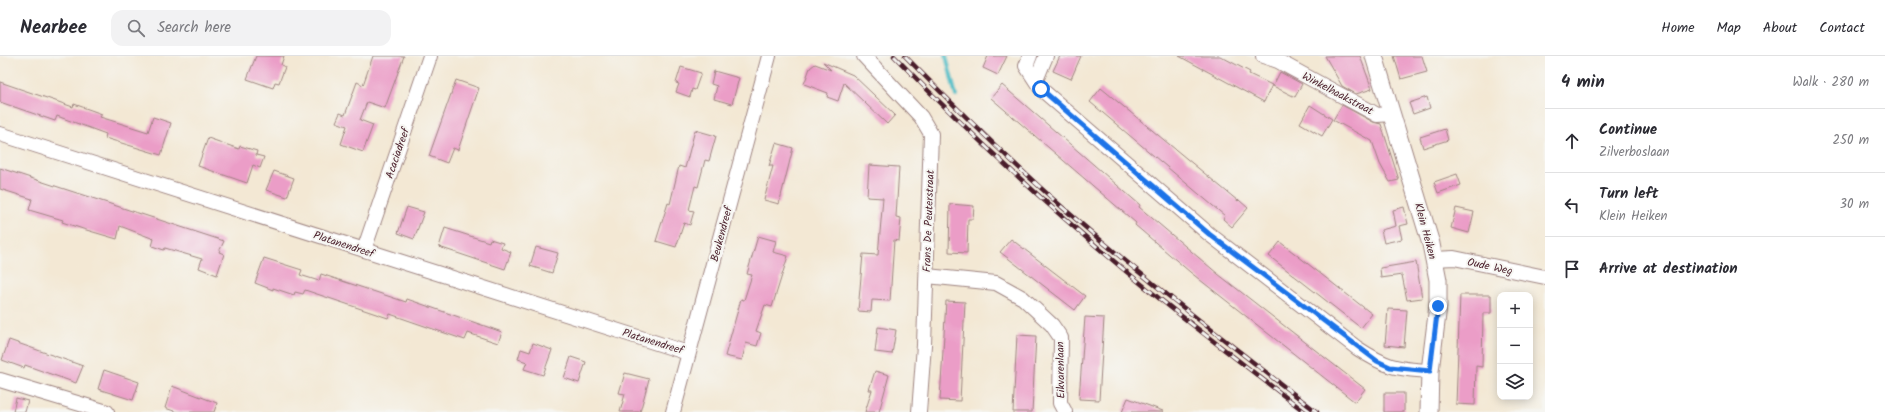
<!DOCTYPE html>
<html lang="en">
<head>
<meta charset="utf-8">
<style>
  body { margin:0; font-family:Kalam,sans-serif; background:#f2f2f3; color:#2b2b33 }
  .controls { position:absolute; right:12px; bottom:12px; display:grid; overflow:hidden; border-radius:8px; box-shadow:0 2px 10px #0003 }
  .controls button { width:36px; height:36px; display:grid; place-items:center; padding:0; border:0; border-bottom:1px solid #e1e1e2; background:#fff; color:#2b2b33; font:20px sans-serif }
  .stop { position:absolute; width:12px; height:12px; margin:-9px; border:3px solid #1a73e8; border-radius:50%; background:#fff }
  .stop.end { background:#1a73e8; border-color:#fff; box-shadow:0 1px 4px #0008 }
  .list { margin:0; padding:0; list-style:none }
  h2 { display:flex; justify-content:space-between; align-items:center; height:52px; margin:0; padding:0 16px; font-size:17px }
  h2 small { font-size:13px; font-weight:400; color:#7c7c81 }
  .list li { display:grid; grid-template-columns:26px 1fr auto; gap:12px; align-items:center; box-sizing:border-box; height:64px; padding:0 16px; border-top:1px solid #e1e1e2 }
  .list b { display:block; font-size:15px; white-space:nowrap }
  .list p { margin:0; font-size:13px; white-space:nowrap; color:#7c7c81 }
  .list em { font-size:13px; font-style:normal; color:#7c7c81 }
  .icon { flex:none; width:22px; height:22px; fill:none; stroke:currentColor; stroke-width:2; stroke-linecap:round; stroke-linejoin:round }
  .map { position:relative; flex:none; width:1545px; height:356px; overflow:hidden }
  header { display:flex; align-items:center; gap:24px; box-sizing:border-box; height:56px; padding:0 20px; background:#fff; border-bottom:1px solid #e1e1e2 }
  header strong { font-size:19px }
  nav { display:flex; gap:22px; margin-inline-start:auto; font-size:14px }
  .search { width:280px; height:36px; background:#f2f2f3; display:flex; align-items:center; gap:10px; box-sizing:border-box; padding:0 14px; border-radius:12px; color:#7c7c81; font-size:15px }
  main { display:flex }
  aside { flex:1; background:#fff }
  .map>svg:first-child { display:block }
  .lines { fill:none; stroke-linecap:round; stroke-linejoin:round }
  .stream { stroke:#4fbdc6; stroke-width:4 }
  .building { fill:#eb9dc7 }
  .minor-casing { stroke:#9e8480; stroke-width:16 }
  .tertiary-casing { stroke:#9e8480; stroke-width:19 }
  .minor { stroke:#fff; stroke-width:14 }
  .tertiary { stroke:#fff; stroke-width:17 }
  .rail-casing { stroke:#4a1f2b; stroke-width:4.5 }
  .rail { stroke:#f6f6f2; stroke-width:3; stroke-dasharray:9; stroke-linecap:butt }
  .route { stroke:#1a73e8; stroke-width:5 }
  .labels { text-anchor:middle; stroke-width:4; stroke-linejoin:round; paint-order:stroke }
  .street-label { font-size:11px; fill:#4a1f2b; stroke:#f6f6f2 }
</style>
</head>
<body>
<header>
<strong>Nearbee</strong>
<div class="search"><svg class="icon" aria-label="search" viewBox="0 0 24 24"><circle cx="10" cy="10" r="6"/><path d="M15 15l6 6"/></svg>Search here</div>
<nav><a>Home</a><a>Map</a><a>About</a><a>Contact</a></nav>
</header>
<main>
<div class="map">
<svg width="1545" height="356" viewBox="0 0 1545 356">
  <rect width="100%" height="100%" fill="#f6f6f2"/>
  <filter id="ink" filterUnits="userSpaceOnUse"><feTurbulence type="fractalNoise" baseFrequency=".025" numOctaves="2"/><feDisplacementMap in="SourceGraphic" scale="8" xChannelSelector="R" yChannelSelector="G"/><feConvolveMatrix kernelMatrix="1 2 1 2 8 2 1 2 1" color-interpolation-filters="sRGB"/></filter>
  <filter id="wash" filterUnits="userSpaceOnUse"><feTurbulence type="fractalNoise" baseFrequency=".012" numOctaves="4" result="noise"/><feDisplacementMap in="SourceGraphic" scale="16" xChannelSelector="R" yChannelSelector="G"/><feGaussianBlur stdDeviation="0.9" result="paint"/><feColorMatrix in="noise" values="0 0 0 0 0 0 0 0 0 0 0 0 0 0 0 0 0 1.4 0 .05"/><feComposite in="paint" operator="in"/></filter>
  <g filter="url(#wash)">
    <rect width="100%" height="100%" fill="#f3e8d4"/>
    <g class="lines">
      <polyline class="stream" points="946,0 956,40"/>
    </g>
    <g id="blocks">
      <g class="building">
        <polygon points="256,0 284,0 281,9 285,11 279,27 275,26 273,32 247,23"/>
        <polygon points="373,0 404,0 385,52 367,46 360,64 373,69 363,96 341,88 347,70 336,66 340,57 345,59 357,26 363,29"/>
        <polygon points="988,0 1007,0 998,19 983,12"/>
        <polygon points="1060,0 1081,0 1071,23 1053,15"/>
        <polygon points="1179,0 1220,0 1250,16 1249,18 1272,29 1264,46"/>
        <polygon points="1325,0 1360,0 1372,33 1356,38 1342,30"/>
        <polygon points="1394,0 1422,0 1427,16 1401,23"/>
        <polygon points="823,6 853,19 895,59 887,68 844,27 838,45 827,41 828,37 804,28 810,12 815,8 831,14"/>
        <polygon points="681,11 701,17 695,34 692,33 690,41 676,36 679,28 676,27"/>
        <polygon points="714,15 739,22 732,48 714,43 717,30 711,28"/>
        <polygon points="1280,16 1302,28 1295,41 1273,30"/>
        <polygon points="456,24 479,32 458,94 453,92 447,107 429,100"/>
        <polygon points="0,26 73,51 74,48 102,58 100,61 148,76 153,61 171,67 161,99 105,82 106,78 57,60 55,65 0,46"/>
        <polygon points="1002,29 1140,149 1139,151 1218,218 1365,333 1355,346 1190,216 1135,169 1136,167 991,42"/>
        <polygon points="1101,32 1238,145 1239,144 1248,152 1232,171 1223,163 1225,160 1090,46"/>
        <polygon points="1427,41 1430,52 1413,58 1409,47"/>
        <polygon points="1310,49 1332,63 1322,80 1300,67"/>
        <polygon points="1342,49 1373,66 1381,68 1399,124 1390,126 1380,108 1372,85 1333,64"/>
        <polygon points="1445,73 1448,84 1423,92 1420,81"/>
        <polygon points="695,74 716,80 709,105 705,104 698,131 695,130 689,154 694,155 690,169 684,167 676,191 656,185 668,147 670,148 679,110 685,112"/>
        <polygon points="208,82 239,93 240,90 257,95 256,99 264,101 260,112 253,109 247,127 198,110"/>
        <polygon points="776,87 793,92 779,148 764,144 773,110 769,110"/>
        <polygon points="869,109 899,111 896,161 901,162 899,185 894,184 890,245 872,244 871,256 858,255 863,198 878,199 883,142 867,141"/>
        <polygon points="0,112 224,185 219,196 224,198 217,219 199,212 202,203 165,192 164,194 152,190 154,183 120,170 117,183 83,173 62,166 63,164 29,154 32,143 0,133"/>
        <polygon points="274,115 294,122 287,141 266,134"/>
        <polygon points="1457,118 1461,129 1438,137 1434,126"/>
        <polygon points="950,148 974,150 973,163 968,163 967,197 949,196"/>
        <polygon points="407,151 424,156 414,183 398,177"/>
        <polygon points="1404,151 1408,168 1399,170 1402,183 1384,187 1381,174 1396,170 1393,154"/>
        <polygon points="1456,152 1474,156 1469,177 1451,172"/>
        <polygon points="445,172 489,186 490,183 503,187 501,192 511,196 505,213 439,191"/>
        <polygon points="758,180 776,185 773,196 788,200 772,251 765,249 756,275 761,277 757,290 746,287 742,304 725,300 741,243 744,244 752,219 747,218"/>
        <polygon points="1011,183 1085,240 1075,254 1000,196"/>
        <polygon points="1280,186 1372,258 1361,272 1269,200"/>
        <polygon points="536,191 558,197 552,217 530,210"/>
        <polygon points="264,202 302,214 300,219 319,225 321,218 406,246 407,243 502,276 498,287 468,277 465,284 390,258 388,262 305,234 303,238 295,236 294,239 273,232 273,234 255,227"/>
        <polygon points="1416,206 1422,242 1407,244 1402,219 1381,222 1380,212"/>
        <polygon points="1460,239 1491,239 1491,257 1483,257 1482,311 1476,310 1475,349 1456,348"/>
        <polygon points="946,245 965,246 960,345 940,344"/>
        <polygon points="1388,253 1407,254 1404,291 1385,289"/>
        <polygon points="1085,261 1104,262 1099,344 1079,343"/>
        <polygon points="878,271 896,274 892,298 875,296"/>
        <polygon points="1017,279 1036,280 1032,356 1013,356"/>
        <polygon points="9,284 83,310 76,327 25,309 24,312 2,304"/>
        <polygon points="533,287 552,294 543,319 524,313 527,306 518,303 521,293 530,296"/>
        <polygon points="571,301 586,306 579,327 564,322"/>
        <polygon points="104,314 139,326 133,344 98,333"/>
        <polygon points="875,315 889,319 879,356 865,356 872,334 869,334"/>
        <polygon points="625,317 649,323 640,356 620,356 625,338 619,337"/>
        <polygon points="172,330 217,347 214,356 177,356 165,352"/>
        <rect x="1384" y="337" width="20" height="19"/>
        <polygon points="16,342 28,345 25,356 13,356"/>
        <polygon points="1128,342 1163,355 1163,356 1122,356"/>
      </g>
    </g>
  </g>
  <g filter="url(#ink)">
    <use href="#blocks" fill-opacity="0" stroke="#9e8480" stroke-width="1"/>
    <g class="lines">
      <defs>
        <g id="minor">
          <polyline points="864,0 921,61 931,78 924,289 919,356"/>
          <path d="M 1030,0 L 1026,10 L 1041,33 L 1209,178 L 1357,292 C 1386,311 1395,313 1430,315"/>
          <polyline points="1263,0 1278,5 1372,56 1377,59 1392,58"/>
          <polyline points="1036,24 1046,0"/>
          <polyline points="0,78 688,297"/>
          <polyline points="364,194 430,0"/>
          <polyline points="1434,203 1454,202 1545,221"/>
          <polyline points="927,220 996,227 1023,242 1052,269 1061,282 1060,347 1065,356"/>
          <polyline points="0,324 107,356"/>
          <polyline points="673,356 769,0"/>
        </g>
        <polyline id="tertiary" points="1374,0 1431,188 1438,224 1438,250 1430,315 1429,356"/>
      </defs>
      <use href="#minor" class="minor-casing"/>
      <use href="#tertiary" class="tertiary-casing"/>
      <use href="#minor" class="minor"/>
      <use href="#tertiary" class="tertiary"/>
      <defs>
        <g id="rail">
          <path d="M 894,0 C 975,83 1060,162 1150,235 C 1201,276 1253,316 1305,356"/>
          <path d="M 905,0 C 956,52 1008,103 1062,151 C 1144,223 1231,289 1317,356"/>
        </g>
      </defs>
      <use href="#rail" class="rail-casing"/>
      <use href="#rail" class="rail"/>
    </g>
  </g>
  <g class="lines" filter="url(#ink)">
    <polyline class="route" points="1041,33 1209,178 1377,305 1390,311 1430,315 1438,250"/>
  </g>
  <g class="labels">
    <g class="street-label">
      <text transform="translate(1338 37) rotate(28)" y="4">Winkelhaakstraat</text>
      <text transform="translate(397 97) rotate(-71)" y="4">Acaciadreef</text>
      <text transform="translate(928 165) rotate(-88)" y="4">Frans De Peuterstraat</text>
      <text transform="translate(1426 175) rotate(75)" y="4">Klein Heiken</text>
      <text transform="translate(721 178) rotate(-75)" y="4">Beukendreef</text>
      <text transform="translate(344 188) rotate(18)" y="4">Platanendreef</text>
      <text transform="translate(1490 210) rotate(12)" y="4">Oude Weg</text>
      <text transform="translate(653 285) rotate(17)" y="4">Platanendreef</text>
      <text transform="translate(1060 314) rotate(-91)" y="4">Eikvarenlaan</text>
    </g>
  </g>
</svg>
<div class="controls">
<button>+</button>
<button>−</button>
<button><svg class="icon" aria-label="layers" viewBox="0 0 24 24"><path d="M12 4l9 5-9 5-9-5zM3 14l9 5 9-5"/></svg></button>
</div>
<div class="stop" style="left:1041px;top:33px"></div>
<div class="stop end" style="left:1438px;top:250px"></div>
</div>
<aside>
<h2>4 min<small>Walk · 280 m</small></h2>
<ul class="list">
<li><svg class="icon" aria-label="ahead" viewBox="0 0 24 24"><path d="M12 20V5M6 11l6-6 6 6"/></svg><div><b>Continue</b><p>Zilverboslaan</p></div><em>250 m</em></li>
<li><svg class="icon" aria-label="left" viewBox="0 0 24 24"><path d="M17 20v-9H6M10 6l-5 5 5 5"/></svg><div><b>Turn left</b><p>Klein Heiken</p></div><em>30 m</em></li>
<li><svg class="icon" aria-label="arrive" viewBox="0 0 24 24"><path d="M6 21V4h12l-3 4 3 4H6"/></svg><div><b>Arrive at destination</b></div></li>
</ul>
</aside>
</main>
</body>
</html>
